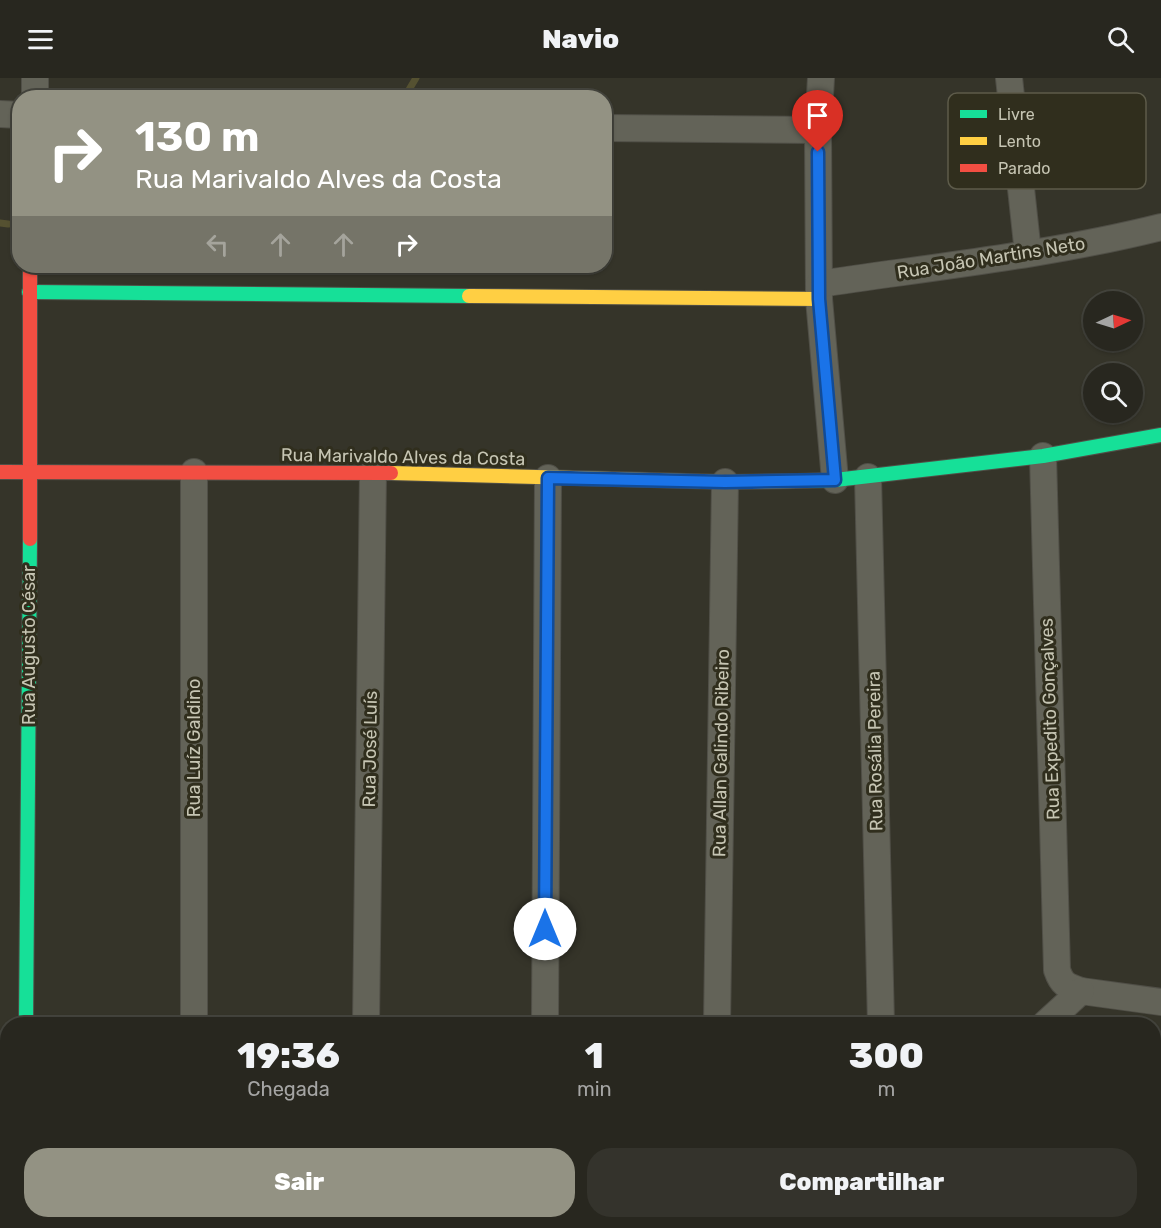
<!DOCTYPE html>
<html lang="pt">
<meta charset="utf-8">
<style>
:root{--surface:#28271f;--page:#34332c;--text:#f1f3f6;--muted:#a5a5a4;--line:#44443d;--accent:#939283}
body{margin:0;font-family:Rubik,sans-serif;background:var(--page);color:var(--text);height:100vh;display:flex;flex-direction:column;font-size:22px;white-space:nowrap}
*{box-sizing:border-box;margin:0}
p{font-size:20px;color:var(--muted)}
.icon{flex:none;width:33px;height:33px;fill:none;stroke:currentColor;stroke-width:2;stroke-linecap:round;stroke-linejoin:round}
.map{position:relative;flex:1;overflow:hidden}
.sheet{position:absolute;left:0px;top:939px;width:1161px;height:212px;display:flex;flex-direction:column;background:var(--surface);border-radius:24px 24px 0 0;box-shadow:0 2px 4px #0004,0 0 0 2px var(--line)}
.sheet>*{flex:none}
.guide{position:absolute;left:12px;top:12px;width:600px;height:183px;border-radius:24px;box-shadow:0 2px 4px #0004,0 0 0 2px var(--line);background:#939283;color:#fff;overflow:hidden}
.needle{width:39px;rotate:86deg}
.controls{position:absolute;left:1083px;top:213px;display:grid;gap:12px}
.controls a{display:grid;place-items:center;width:60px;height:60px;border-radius:50%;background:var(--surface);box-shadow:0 2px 4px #0004,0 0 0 2px var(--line);font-size:30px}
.pin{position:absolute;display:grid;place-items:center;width:51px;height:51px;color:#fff;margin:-62px -26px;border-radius:50% 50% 50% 0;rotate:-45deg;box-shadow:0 0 6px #0007}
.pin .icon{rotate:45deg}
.me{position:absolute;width:66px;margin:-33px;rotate:0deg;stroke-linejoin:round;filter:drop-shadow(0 0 4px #0008)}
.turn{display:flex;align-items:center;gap:21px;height:126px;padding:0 24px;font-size:27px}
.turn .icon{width:78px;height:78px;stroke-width:2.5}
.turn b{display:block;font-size:42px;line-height:51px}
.lanes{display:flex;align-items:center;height:57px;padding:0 24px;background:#0003;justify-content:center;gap:30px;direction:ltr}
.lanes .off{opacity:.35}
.eta{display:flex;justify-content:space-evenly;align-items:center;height:102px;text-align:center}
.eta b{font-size:36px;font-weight:800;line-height:42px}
.action{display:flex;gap:12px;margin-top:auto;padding:12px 24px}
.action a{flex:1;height:69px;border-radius:24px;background:var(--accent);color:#fff;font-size:24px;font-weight:800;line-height:69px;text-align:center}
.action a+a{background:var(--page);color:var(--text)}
header{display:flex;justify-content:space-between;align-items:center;height:78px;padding:0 24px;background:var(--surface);font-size:27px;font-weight:800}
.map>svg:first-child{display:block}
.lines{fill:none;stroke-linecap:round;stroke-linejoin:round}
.stream{stroke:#555131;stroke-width:7}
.street-casing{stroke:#504f47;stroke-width:28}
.fast-casing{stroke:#504f47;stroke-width:16}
.slow-casing{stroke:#504f47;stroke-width:16}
.jam-casing{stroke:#504f47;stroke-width:16}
.street{stroke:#636358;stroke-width:26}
.fast{stroke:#16e098;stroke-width:14}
.slow{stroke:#ffcf43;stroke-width:14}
.jam{stroke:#f24e42;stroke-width:14}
.route-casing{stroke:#114b97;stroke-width:15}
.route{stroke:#1a73e8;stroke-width:10}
.labels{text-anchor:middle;stroke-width:6;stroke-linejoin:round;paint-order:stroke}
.street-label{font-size:18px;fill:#c6c5b3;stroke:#302e1d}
.key{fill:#302e1d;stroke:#5d5b4a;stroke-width:1.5}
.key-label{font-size:16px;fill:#c6c5b3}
</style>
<header><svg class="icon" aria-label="menu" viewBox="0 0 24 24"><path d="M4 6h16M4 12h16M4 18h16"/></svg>Navio<svg class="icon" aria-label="search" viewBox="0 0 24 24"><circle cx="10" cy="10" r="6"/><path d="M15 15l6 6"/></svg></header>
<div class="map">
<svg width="1161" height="1150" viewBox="0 0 1161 1150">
<rect width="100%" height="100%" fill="#353429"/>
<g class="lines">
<g class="stream">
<polyline points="404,20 416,0"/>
<polyline points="0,145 8,146"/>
</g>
<defs>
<g id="street">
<polyline points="821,0 818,52 819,221 835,402"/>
<polyline points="1009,0 1028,175"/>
<polyline points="35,20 35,0"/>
<polyline points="0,36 20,37"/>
<polyline points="604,50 818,52"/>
<path d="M819,206C933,189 1049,177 1161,149"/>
<path d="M1043,378L1057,892C1062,907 1067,908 1081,913L1161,924"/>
<polyline points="868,399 881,946"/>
<polyline points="194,946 194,394"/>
<polyline points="366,946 373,395"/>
<polyline points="545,946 548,400"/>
<polyline points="717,946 725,404"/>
<polyline points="1045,946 1081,913"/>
<polyline points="0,1098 8,1105"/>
<polyline points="1154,1120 1161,1120"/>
<polyline points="45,1143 52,1150"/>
<polyline points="25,1150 25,1143"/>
<polyline points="544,1150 544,1143"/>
<polyline points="714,1150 714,1143"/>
</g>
<g id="fast">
<polyline points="29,214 469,218"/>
<polyline points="797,403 835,402 1043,378 1161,357"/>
<polyline points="26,946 30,461"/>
</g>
<g id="slow">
<polyline points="469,218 819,221"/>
<polyline points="391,395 725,404 797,403"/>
</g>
<g id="jam">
<polyline points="30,188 30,461"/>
<polyline points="0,394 391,395"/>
</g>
</defs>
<use href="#street" class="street-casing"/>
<use href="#fast" class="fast-casing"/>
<use href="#slow" class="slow-casing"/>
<use href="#jam" class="jam-casing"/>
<use href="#street" class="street"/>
<use href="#fast" class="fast"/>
<use href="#slow" class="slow"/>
<use href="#jam" class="jam"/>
</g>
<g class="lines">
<defs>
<polyline id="route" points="545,851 548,400 725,404 835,402 819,221 818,74"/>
</defs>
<use href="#route" class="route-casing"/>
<use href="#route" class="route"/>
</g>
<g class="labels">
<g class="street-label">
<text transform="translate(991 180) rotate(-9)" y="6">Rua João Martins Neto</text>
<text transform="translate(403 379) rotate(1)" y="6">Rua Marivaldo Alves da Costa</text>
<text transform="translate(29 567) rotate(-90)" y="6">Rua Augusto César</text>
<text transform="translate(1050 641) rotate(-92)" y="6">Rua Expedito Gonçalves</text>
<text transform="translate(194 670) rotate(-90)" y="6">Rua Luíz Galdino</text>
<text transform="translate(370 671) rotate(-89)" y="6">Rua José Luís</text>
<text transform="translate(875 673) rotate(-91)" y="6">Rua Rosália Pereira</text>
<text transform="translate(721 675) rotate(-89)" y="6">Rua Allan Galindo Ribeiro</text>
</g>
</g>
<rect x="948" y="15" width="198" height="96" rx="9" class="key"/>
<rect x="960" y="32" width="27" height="8" fill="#16e098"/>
<rect x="960" y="59" width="27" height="8" fill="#ffcf43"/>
<rect x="960" y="86" width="27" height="8" fill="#f24e42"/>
<g class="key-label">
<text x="998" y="42">Livre</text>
<text x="998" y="69">Lento</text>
<text x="998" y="96">Parado</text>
</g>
</svg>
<div class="controls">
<a><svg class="needle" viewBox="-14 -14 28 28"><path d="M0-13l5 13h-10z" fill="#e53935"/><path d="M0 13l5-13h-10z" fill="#a5a5a4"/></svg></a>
<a><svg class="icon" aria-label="search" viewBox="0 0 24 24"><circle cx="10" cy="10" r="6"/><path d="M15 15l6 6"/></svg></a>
</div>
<div class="pin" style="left:818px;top:74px;background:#d93025"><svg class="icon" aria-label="arrive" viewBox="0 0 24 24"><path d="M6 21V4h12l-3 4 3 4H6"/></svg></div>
<svg class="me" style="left:545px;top:851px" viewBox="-20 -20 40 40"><circle r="19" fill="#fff"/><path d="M0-13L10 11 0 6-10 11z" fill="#1a73e8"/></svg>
<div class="guide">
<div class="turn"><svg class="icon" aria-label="right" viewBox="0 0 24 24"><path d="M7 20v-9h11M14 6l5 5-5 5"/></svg><div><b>130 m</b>Rua Marivaldo Alves da Costa</div></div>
<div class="lanes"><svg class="icon off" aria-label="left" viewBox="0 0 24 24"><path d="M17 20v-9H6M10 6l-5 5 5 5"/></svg><svg class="icon off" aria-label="ahead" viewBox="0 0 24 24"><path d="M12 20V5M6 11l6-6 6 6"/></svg><svg class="icon off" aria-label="ahead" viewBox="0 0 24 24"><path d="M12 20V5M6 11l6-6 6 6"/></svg><svg class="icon" aria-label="right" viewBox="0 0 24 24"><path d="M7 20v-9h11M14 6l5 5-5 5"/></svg></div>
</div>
<section class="sheet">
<div class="eta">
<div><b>19:36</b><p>Chegada</p></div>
<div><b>1</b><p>min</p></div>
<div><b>300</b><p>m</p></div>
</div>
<div class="action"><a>Sair</a><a>Compartilhar</a></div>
</section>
</div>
